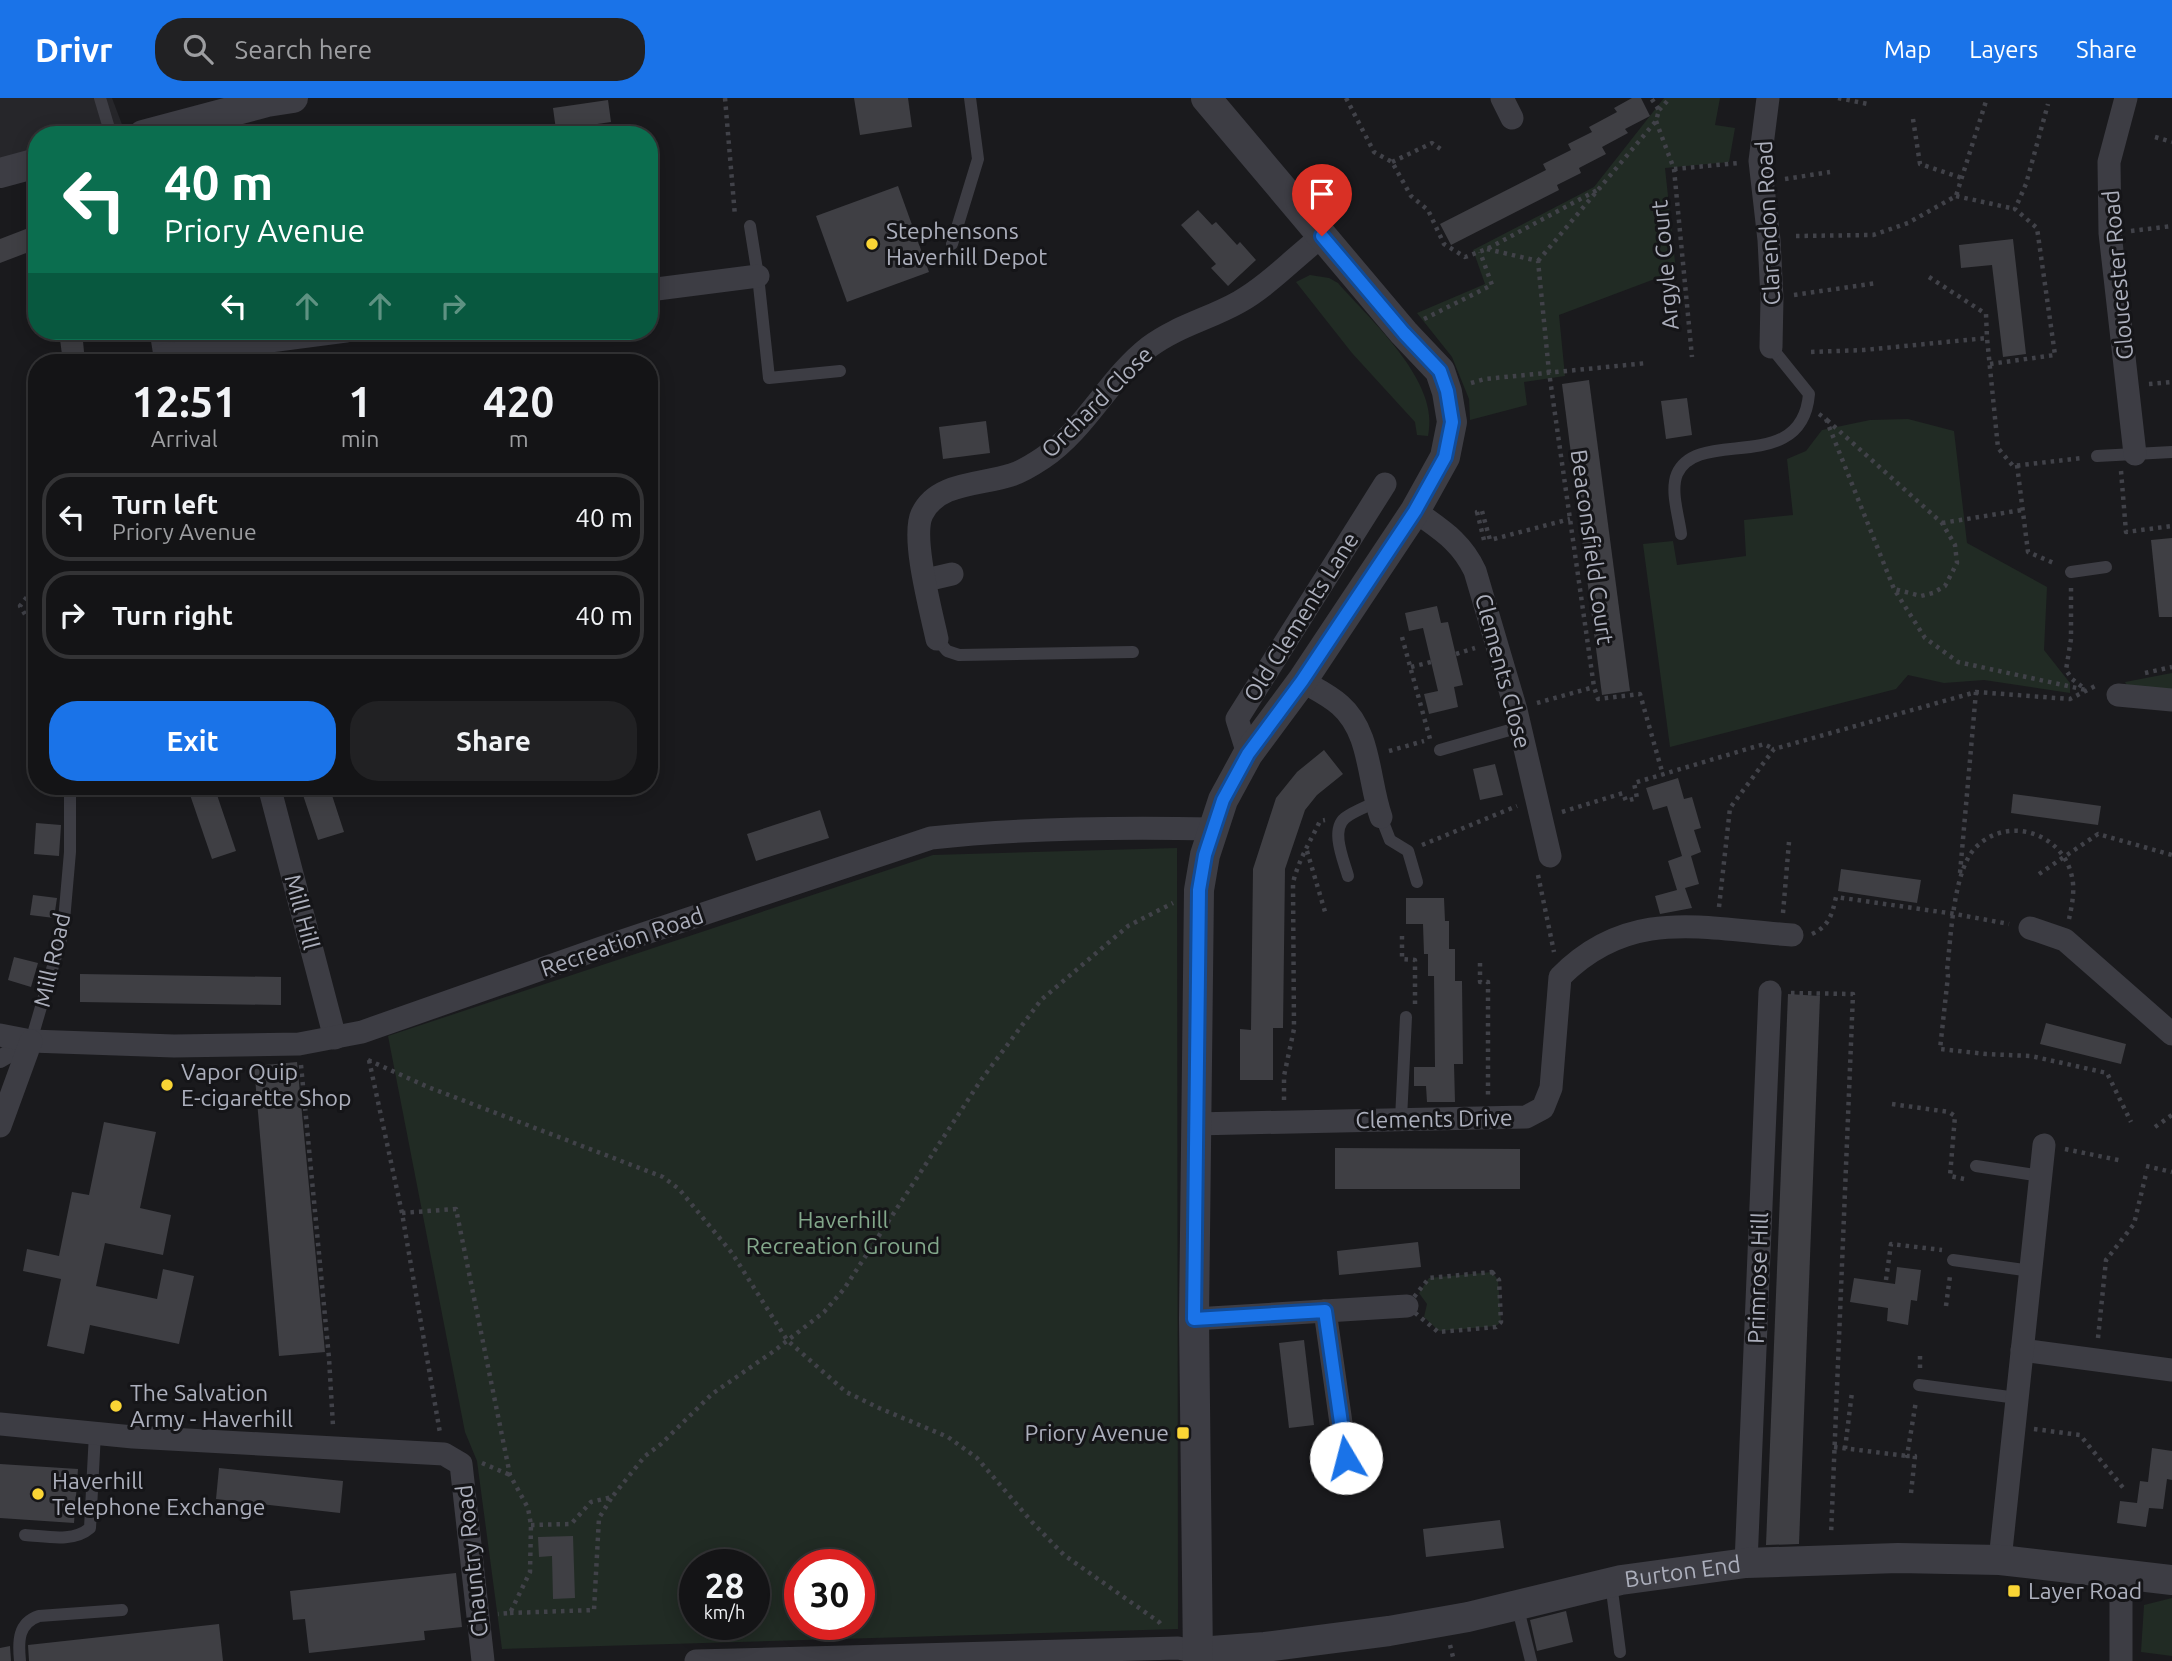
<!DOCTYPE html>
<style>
:root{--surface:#141416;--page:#212123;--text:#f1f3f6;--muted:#9d9ea1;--line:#333335;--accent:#1a73e8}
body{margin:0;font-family:Ubuntu,sans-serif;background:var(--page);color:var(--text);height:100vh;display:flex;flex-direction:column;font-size:26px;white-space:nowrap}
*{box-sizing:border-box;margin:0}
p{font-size:23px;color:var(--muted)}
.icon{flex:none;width:38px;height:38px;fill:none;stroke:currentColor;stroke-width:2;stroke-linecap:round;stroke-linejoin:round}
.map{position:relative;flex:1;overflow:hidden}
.panel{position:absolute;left:28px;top:256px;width:630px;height:441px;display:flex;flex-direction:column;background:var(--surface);border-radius:28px;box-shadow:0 4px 18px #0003,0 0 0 2px var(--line)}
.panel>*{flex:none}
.guide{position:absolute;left:28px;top:28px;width:630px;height:214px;border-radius:28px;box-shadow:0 4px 18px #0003,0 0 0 2px var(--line);background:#0b6e4f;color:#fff;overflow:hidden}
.speed{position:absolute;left:679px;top:1451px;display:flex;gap:14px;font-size:35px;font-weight:700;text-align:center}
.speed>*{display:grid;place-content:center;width:91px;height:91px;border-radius:50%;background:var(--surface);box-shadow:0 4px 18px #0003,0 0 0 2px var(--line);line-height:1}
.speed small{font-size:18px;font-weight:400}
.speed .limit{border:10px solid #d22;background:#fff;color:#111}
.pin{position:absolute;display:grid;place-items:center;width:60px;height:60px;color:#fff;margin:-72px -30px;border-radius:50% 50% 50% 0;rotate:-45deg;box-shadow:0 0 7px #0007}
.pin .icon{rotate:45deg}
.me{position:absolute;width:77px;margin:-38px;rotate:352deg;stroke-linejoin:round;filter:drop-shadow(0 0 5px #0008)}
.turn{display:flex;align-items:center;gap:24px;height:147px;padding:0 21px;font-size:32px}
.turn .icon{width:91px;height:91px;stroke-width:2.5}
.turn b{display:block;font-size:49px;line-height:60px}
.lanes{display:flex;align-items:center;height:66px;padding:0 21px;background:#0003;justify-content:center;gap:35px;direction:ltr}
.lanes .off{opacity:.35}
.eta{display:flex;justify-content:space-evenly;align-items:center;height:119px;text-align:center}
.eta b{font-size:42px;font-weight:700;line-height:49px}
.primary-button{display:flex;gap:14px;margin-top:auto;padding:14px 21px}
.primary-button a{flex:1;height:80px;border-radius:28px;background:var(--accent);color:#fff;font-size:28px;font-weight:700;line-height:80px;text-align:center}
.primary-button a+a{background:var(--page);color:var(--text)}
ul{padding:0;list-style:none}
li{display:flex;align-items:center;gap:21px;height:88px;margin:0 14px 10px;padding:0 7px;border:4px solid var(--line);border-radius:28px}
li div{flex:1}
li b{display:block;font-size:26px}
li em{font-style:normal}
header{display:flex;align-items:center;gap:42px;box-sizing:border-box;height:98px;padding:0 35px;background:var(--accent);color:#fff}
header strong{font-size:33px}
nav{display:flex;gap:38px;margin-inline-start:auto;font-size:24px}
.search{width:490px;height:63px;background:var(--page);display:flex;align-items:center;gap:18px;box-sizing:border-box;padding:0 24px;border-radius:28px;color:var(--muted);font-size:26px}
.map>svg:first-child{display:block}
.built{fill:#26262a}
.green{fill:#212b24;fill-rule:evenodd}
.building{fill:#3f3f44}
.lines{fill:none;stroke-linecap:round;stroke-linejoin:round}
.path{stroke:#414249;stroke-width:4.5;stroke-dasharray:3.5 5;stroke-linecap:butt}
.service{stroke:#3d3d44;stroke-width:12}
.pedestrian{stroke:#3d3d44;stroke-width:18}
.minor{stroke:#3d3d44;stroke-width:23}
.tertiary{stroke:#3d3d44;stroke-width:30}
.route-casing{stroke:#114b97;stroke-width:18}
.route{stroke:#1a73e8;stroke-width:12}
.poi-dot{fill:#fad535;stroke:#151518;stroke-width:2.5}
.labels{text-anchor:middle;stroke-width:6;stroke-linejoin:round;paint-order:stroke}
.street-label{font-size:23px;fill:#acafbc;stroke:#151518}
.poi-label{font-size:23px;fill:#acafbc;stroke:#151518;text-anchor:start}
.park-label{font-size:23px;fill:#83a88b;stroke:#151518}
</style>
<header>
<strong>Drivr</strong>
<div class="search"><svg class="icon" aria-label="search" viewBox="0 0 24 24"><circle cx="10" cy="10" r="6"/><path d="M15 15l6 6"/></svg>Search here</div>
<nav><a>Map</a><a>Layers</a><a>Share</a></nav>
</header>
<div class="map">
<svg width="2172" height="1563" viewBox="0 0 2172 1563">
<rect width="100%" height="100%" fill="#1a1a1d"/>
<polygon class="built" points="0,0 112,0 126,37 37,37 37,65 0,75"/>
<g class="green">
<polygon points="1664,0 1720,0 1715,27 1735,30 1729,64 1665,70 1676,173 1559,217 1565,278 1524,284 1527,307 1470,322 1469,301 1452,259 1417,215 1485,186 1473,152 1594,89"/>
<path d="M1310,177L1329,180L1338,185C1371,223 1441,284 1428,338L1417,337L1415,324L1352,255L1296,184Z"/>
<polygon points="1908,321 1954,333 1967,445 2047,489 2044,552 2070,585 2070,595 1984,582 1944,585 1908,577 1896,591 1670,649 1643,446 1673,443 1677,467 1746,458 1744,422 1793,417 1787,361 1806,353 1822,332 1870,322"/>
<polygon points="2172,575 2172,594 2129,591 2125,584"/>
<path d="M1177,750L1178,1531L502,1551L477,1363L465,1334L388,938L933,757ZM695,1466H754V1526H695ZM800,1466H859V1526H800Z"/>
<polygon points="1492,1174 1498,1182 1501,1224 1496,1228 1439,1233 1424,1219 1427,1206 1419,1195 1429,1180"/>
<polygon points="2172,1500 2172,1558 2141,1554 2144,1507"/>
</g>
<g class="building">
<polygon points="854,0 908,0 912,29 860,37"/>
<polygon points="1632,0 1641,0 1650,18 1625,31 1628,35 1602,49 1606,56 1579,70 1581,75 1557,87 1559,92 1451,147 1440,126 1546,72 1543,66 1571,52 1568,46 1592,34 1589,29 1617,14 1614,10"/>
<polygon points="608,2 611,24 556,32 553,10"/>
<polygon points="898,88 929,174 847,204 816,118"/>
<polygon points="1198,112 1212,127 1216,124 1237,147 1240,144 1256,162 1228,188 1211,170 1216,166 1181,127"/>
<polygon points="26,131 34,152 0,165 0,141"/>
<polygon points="2013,141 2026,256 2003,259 1992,167 1961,170 1959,147"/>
<polygon points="82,233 85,264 63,264 59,234"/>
<polygon points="1589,282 1630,593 1602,597 1562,286"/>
<polygon points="1687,300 1692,337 1666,341 1661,303"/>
<polygon points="986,323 990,355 943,361 939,329"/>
<polygon points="2172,440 2172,519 2159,519 2151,442"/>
<polygon points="1437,508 1441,525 1448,524 1463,587 1445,591 1454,589 1458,609 1429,616 1424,596 1438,593 1423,530 1409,533 1405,515"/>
<polygon points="1324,652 1343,676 1317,697 1305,712 1285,771 1283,930 1273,930 1273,982 1240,982 1240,931 1251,932 1253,771 1276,700 1297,674"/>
<polygon points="1495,666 1503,697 1480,702 1473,671"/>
<polygon points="1678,680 1684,701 1692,699 1701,730 1694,732 1701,754 1691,758 1699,786 1685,790 1692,810 1660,816 1655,798 1677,792 1668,763 1682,758 1667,708 1653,712 1646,690"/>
<polygon points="187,688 214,688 236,753 212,761"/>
<polygon points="300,688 329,688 344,734 318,742"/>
<polygon points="2013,696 2101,708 2098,727 2011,715"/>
<polygon points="820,712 829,740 756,763 747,736"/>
<polygon points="36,725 61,727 59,758 34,756"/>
<polygon points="1841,771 1921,782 1917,805 1838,793"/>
<polygon points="33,797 57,800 54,820 30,817"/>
<polygon points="1406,800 1444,800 1445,823 1449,823 1449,851 1455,851 1455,883 1462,883 1463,966 1454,966 1455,1004 1427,1004 1426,988 1414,988 1414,969 1435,969 1434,878 1428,878 1428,856 1424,856 1423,826 1406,826"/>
<polygon points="14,859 38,865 31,889 8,882"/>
<polygon points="80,876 281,879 281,907 80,904"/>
<polygon points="1788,896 1820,898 1799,1446 1766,1447"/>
<polygon points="2046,925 2126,946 2121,966 2040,946"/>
<polygon points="297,964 325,1254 279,1258 254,968"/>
<polygon points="104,1024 156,1034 140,1110 171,1117 163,1157 105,1145 96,1188 157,1201 163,1171 194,1178 179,1246 90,1227 84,1256 47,1248 61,1181 23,1173 27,1151 59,1158 72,1094 89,1097"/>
<polygon points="1335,1050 1520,1051 1520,1091 1335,1091"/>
<polygon points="1418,1144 1421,1169 1339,1177 1337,1153"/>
<polygon points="1897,1169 1921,1172 1917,1203 1911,1202 1908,1227 1887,1223 1888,1210 1850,1204 1854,1180 1895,1186"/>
<polygon points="1304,1242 1314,1327 1289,1330 1279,1245"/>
<polygon points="2152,1350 2172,1353 2172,1382 2167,1381 2163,1411 2149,1410 2146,1429 2117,1425 2120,1403 2137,1405 2140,1383 2148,1384"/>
<polygon points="0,1366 78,1371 74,1425 0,1420"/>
<polygon points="219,1370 343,1383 340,1415 216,1401"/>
<polygon points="1500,1422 1504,1450 1426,1459 1423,1431"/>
<polygon points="573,1438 575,1500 553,1501 552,1458 539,1459 538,1439"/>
<polygon points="456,1475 462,1529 424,1533 425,1542 309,1555 305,1521 293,1522 290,1493"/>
<polygon points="1566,1513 1573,1544 1537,1553 1530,1522"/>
<polygon points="219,1526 223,1563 29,1563 28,1547"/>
<polygon points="10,1548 11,1563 0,1563 0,1550"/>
</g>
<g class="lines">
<g class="path">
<polyline points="725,0 735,118"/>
<polyline points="1346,0 1374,54 1392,64 1411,98 1428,112 1444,146 1465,159 1487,151 1601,90"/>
<polyline points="1838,0 1868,6"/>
<polyline points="1659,12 1670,0"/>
<polyline points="1913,21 1920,66 1962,80"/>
<polyline points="1656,23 1674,71 1692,259"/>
<polyline points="2155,39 2172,44"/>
<polyline points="1392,64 1432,45 1442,52"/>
<polyline points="1674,71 1739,65"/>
<polyline points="1785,81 1830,74"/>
<polyline points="1956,98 2015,111"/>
<polyline points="2131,133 2172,128"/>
<polyline points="1796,138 1873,137 1908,125 1956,98 1987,0"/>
<polyline points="1487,151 1538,163 1549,274 1594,589 1598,601 1640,596 1663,677"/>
<polyline points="1538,163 1656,23 1659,12 1651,0"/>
<polyline points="1929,179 1986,216 1987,240"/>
<polyline points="1794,197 1877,185"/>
<polyline points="1424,221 1492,187 1480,154"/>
<polyline points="1811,254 1864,252 1987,240 1998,350 2013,368 2082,360"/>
<polyline points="1990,266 2055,257 2037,130 2015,111 2026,86 2048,6"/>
<polyline points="1471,285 1485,281 1647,265"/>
<polyline points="2149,286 2172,284"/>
<polyline points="1819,316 1826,321 1894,491 1925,540 1958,564 2086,592"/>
<polyline points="1827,322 1942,425 1955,447 1957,465 1945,488 1933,495 1921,498 1894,491"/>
<polyline points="2017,367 2028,454 2056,466"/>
<polyline points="2121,373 2126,434 2172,428"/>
<polyline points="1942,425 2022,412"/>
<polyline points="1484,442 1477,414 1482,413 1490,442 1570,421"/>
<polyline points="37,486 20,508 37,536"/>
<polyline points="2071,490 2071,541 2066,572 2072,581 2085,591"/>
<polyline points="1402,539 1430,641"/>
<polyline points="1456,556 1475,550"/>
<polyline points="1411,569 1431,564"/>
<polyline points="2145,575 2172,569"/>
<polyline points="1537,605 1594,589"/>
<polyline points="1389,653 1424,643"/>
<polyline points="1562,714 1623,695 1626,703 1637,700 1634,685 1764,646 1774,651"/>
<polyline points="1422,747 1517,708"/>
<polyline points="1307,753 1326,817"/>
<polyline points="1960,775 1976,594"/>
<polyline points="2039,776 2098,736 2172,757"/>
<polyline points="1538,777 1554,854"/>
<polyline points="1719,809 1730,710 1774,651 1976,594 2070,601 2099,586"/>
<polyline points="1783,815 1789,744"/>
<path d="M2069,821C2072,808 2075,792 2072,779C2063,735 2008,717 1976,749C1953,772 1951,840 1947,872L1948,878L1940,951L1986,956L2031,958L2107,975L2131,1024"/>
<path d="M1812,836C1829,828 1832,817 1836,799L1955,816L2009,826"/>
<polyline points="1402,838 1402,861 1415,862 1415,906"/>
<polyline points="1480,865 1480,884 1488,884 1488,998"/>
<polyline points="1791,895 1853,896 1831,1437"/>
<polyline points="368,962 428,989 663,1079 679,1091 732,1155 787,1242 846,1294 879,1310 948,1339 977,1360 1032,1424 1064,1457 1159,1524 1163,1529"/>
<polyline points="369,962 402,1115 440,1335"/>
<polyline points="301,967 329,1260 333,1328"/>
<path d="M1284,1002V978L1294,931L1293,785C1298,763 1310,744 1320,723L1325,722"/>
<polyline points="1892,1006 1949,1014 1955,1018 1950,1078 1964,1081"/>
<polyline points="2155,1029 2172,1017"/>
<polyline points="2065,1051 2123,1063"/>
<polyline points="2146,1068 2172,1074"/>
<polyline points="402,1115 456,1111 510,1377 528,1410 531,1427 530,1474 510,1515 498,1516"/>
<polygon points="1492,1174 1499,1182 1501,1224 1496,1229 1438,1234 1407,1208 1429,1180"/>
<polyline points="1886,1182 1891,1146 1942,1152"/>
<polyline points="1946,1208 1950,1178"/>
<polyline points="2098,1240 2106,1162 2134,1126 2146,1076 2145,1073"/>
<polyline points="1920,1270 1920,1257"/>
<polyline points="2034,1331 2080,1337 2125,1392"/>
<polyline points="1834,1349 1907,1358"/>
<polyline points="1845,1351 1852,1294"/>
<polyline points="482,1365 510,1377"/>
<polyline points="1911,1395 1915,1358 1907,1358 1916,1303"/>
<polyline points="531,1427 571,1426 591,1404 612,1399 645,1358 661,1346 712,1296 774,1253 824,1214 844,1191 981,982 1041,902 1128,828 1173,805"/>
<polyline points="510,1515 594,1512 599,1420 612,1399"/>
<polyline points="1450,1547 1454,1563"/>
</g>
<g class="service">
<polyline points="100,0 111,37"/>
<polyline points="750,128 758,178 769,280 840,273"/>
<polyline points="952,146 978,61 970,0"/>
<polyline points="2097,358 2172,354"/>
<path d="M1681,436C1679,419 1670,393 1677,376C1698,328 1802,379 1809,296L1771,249"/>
<polyline points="2071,474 2106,469"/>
<polyline points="937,541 947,553 959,557 1133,554"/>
<polyline points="1440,652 1520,629"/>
<polyline points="1381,719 1390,742 1408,753 1417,784"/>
<path d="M1348,778C1344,763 1330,732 1345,720C1354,713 1366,709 1376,704"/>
<polyline points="31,943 63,834 70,754 70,689"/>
<polyline points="1401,1021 1406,919"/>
<polyline points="1976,1068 2041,1078"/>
<polyline points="1953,1162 2031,1173"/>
<polyline points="1919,1287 2017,1300"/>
<path d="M25,1437C45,1438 73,1445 90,1430L95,1335"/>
<polyline points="1611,1485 1620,1554"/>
<polyline points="1517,1507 1531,1563"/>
<path d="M20,1563C18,1543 18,1525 39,1518L122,1512"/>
</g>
<polyline class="pedestrian" points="0,961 31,943"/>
<g class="minor">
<polyline points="1502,0 1512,20"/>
<polyline points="1768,0 1760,63 1769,142 1772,200 1771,249"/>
<polyline points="2126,0 2109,64 2110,135 2135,356"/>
<polyline points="649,192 758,178"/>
<polyline points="161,233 166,264"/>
<polyline points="165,257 346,233"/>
<path d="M1415,413C1441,432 1461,443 1475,473L1516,612L1550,758"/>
<polyline points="926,482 952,476"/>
<path d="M937,541C931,513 911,439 922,416C937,384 981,387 1011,377C1021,374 1034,366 1043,360C1086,331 1109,280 1149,249C1177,228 1209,221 1239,204C1269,187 1295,159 1322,138"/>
<path d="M1302,583C1314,590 1329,597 1340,607C1371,634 1368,682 1381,719"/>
<polyline points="2118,597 2172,602"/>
<polyline points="1248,656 1237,621 1385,386"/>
<polyline points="269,688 335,940"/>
<polyline points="2030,830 2065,842 2172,936"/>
<path d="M0,937L31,943L174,948L299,946L362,934L601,850L931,740C1024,730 1119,729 1213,731"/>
<path d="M1195,1026L1526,1019L1543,1010L1551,990L1560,879C1630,808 1704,831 1792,837"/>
<polyline points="0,1028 31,943"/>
<polyline points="1325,1213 1346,1360"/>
<polyline points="1194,1221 1407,1208"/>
<polyline points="2022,1252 2172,1272"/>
<polyline points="0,1326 133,1339 444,1356 461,1366 483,1563"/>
<polyline points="2000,1462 2044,1047"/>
<polyline points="1746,1465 1770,894"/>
<polyline points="696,1563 1178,1550 1198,1554"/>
<polyline points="2121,1563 2121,1476"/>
</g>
<g class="tertiary">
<polyline points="143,37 267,4 293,0"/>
<polyline points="0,75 37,65"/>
<path id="s1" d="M1198,1554L1265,1549L1389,1533L1468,1519L1621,1482L1746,1465L1898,1460L2000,1462L2172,1482"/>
<polyline points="1198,1563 1194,1221 1199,792 1205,757 1223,702 1248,656 1302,583 1415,413 1445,359 1452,324 1447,294 1440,273 1404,235 1206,0"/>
</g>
</g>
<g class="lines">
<defs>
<polyline id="route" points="1322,138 1404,235 1440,273 1447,293 1452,324 1445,359 1415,413 1302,583 1248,656 1223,702 1205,757 1199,792 1194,1221 1325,1213 1346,1360"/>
</defs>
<use href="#route" class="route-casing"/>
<use href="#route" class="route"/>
</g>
<g class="poi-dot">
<circle cx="872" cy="146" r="7"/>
<circle cx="167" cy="987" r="7"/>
<circle cx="116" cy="1308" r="7"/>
<rect x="1176" y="1328" width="14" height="14" rx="3.5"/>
<circle cx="38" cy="1396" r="7"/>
<rect x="2007" y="1486" width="14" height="14" rx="3.5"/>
</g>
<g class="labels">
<g class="street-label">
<text transform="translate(1768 125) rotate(-93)" y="8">Clarendon Road</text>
<text transform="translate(1665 167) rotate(-95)" y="8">Argyle Court</text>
<text transform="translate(2118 177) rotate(-95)" y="8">Gloucester Road</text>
<text transform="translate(1097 304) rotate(-45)" y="8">Orchard Close</text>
<text transform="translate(1592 449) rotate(82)" y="8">Beaconsfield Court</text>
<text transform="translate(1301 519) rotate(-58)" y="8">Old Clements Lane</text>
<text transform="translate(1503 573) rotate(75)" y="8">Clements Close</text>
<text transform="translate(302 814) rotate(75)" y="8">Mill Hill</text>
<text transform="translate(622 844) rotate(-19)" y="8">Recreation Road</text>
<text transform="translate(52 862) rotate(-77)" y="8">Mill Road</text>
<text transform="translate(1434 1021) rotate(-1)" y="8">Clements Drive</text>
<text transform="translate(1758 1180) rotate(-88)" y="8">Primrose Hill</text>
<text transform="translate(472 1463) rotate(-96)" y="8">Chauntry Road</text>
<text dy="8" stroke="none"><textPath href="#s1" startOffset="492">Burton End</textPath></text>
</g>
<g class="poi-label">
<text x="886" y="141">Stephensons<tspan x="886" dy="26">Haverhill Depot</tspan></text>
<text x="181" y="982">Vapor Quip<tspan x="181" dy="26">E-cigarette Shop</tspan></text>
<text x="130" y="1303">The Salvation<tspan x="130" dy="26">Army - Haverhill</tspan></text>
<text x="1169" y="1343" text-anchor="end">Priory Avenue</text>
<text x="52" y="1391">Haverhill<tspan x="52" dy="26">Telephone Exchange</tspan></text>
<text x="2028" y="1501">Layer Road</text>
</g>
<g class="park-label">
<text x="843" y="1130">Haverhill<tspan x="843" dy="26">Recreation Ground</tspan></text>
</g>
</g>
</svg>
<div class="speed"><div>28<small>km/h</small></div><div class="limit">30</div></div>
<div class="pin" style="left:1322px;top:138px;background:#d93025"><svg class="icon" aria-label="arrive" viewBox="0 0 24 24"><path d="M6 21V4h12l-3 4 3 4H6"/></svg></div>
<svg class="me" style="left:1346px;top:1360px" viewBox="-20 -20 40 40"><circle r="19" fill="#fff"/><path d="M0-13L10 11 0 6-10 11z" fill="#1a73e8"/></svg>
<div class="guide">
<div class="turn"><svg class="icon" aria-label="left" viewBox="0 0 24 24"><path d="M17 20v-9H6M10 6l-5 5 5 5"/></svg><div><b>40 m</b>Priory Avenue</div></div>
<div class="lanes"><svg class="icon" aria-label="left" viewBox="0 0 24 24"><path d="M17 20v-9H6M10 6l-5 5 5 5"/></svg><svg class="icon off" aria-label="ahead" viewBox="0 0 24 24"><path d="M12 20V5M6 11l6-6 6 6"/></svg><svg class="icon off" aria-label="ahead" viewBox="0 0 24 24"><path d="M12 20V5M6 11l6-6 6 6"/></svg><svg class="icon off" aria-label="right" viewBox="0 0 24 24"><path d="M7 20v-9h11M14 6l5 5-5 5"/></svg></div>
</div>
<section class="panel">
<div class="eta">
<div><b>12:51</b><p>Arrival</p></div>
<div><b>1</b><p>min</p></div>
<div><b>420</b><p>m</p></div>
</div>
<ul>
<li><svg class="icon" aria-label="left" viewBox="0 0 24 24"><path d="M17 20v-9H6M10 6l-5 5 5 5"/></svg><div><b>Turn left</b><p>Priory Avenue</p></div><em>40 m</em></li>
<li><svg class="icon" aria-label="right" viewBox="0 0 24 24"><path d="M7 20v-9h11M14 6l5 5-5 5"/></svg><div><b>Turn right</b></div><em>40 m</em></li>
</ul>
<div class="primary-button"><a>Exit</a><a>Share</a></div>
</section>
</div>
